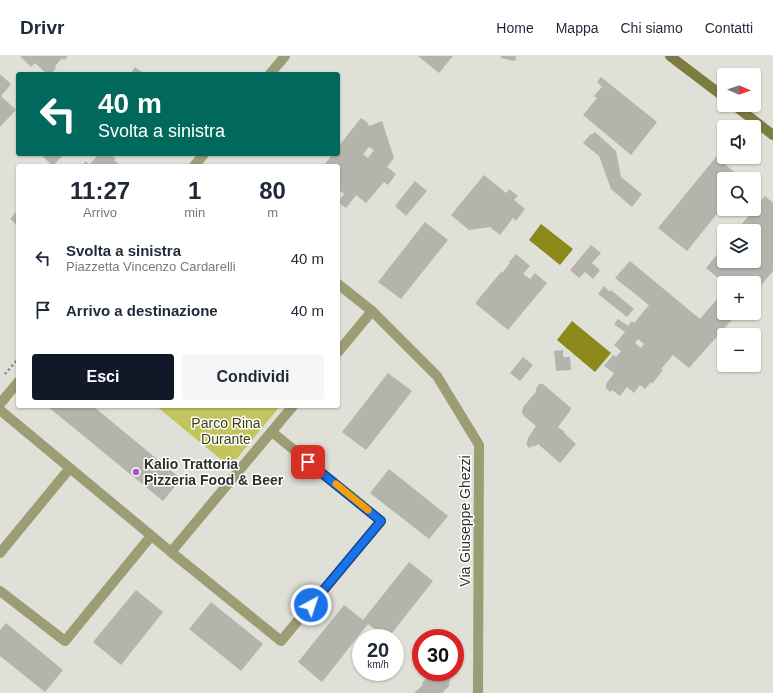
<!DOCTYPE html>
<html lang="it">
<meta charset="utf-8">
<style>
:root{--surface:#fff;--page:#f6f6f7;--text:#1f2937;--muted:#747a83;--line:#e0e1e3;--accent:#111827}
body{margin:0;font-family:Arial,sans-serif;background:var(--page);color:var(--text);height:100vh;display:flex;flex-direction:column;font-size:15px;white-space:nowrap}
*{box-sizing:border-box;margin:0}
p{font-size:13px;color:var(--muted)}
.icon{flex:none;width:22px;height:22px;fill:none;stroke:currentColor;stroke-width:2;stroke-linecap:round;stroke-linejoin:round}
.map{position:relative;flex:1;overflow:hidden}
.details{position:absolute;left:16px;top:108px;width:324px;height:244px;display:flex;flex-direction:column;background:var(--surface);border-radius:4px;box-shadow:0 1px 3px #0004}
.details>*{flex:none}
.guide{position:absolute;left:16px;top:16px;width:324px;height:84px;border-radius:4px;box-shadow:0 1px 3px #0004;background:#00695c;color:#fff;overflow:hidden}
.needle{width:26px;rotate:92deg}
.buttons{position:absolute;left:717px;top:12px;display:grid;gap:8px}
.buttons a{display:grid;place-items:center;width:44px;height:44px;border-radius:4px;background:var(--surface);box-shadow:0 1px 3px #0004;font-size:20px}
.speed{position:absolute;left:352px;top:573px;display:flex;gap:8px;font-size:20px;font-weight:700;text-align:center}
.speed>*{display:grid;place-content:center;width:52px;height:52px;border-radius:50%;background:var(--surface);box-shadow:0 1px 3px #0004;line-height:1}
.speed small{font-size:10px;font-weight:400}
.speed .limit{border:6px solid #d22;background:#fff;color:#111}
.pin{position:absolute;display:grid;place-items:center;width:34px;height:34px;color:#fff;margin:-17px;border-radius:8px;box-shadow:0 2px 6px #0006}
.me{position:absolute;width:44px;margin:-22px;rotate:40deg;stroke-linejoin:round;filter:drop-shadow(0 0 3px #0008)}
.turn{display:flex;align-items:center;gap:14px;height:84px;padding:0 16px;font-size:18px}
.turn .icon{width:52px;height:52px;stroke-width:2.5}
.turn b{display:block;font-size:28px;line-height:34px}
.eta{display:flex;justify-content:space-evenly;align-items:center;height:68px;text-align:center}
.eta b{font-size:24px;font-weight:700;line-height:28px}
.cta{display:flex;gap:8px;margin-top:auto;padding:8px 16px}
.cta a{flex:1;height:46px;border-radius:4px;background:var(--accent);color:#fff;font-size:16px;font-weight:700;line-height:46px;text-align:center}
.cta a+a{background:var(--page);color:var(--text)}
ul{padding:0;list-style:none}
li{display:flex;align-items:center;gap:12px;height:52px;padding:0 16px}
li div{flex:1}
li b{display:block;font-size:15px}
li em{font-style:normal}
header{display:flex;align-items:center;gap:24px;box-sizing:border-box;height:56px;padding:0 20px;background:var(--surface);border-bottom:1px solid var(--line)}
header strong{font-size:19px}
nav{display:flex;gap:22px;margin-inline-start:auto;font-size:14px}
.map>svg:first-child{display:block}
.green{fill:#c4c45f}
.water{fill:#8a891a}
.building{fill:#b4b4ad;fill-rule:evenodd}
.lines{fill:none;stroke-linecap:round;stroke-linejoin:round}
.path{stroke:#84857f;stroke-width:2.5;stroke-dasharray:2 3;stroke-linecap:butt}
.street{stroke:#9c9d75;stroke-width:10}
.secondary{stroke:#7c7c3e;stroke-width:10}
.route-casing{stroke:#114b97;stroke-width:10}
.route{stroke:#1a73e8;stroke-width:7}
.slow{stroke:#f59e0b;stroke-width:7}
.poi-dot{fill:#aa52c0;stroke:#fffffe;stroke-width:1.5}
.labels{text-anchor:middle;stroke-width:3;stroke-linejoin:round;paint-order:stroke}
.park-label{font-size:14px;fill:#3e3e13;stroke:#fffffe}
.poi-label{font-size:14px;font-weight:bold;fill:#2e2e2b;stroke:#fffffe;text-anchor:start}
.street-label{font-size:14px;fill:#2e2e2b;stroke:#fffffe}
</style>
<header>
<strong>Drivr</strong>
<nav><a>Home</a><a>Mappa</a><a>Chi siamo</a><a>Contatti</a></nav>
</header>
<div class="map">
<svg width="773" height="637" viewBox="0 0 773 637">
<rect width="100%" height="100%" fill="#dfe0d8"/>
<polygon class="green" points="156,350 280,350 230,411"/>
<g class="water">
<polygon points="541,168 573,193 560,209 529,184"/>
<polygon points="572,265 611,297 595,316 557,284"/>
</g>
<g class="building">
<polygon points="20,0 68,0 64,4 62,2 55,10 56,12 51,18 47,18 35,7 31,11"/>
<polygon points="418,0 453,0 439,17"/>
<polygon points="501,0 516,0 515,5 501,2"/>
<polygon points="135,11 145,18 130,18"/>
<polygon points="0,18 11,28 1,40 16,54 0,71"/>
<polygon points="601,21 657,66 631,99 583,59 597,42 594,40 602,31 597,26"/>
<path d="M361,62L367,66L369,70L382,65L394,102L387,111L396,118L388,129L384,126L366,147L356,139L346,152L338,146L344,138L338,133V110H323L333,98H338V91ZM369,91L374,94L368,102L363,98Z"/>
<polygon points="595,76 616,95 621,121 642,138 632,151 611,133 599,100 583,87 591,78 593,78"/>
<polygon points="40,98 64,98 53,110"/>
<polygon points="99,98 110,98 116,103 114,104 121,110 82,110 86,105 89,109"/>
<polygon points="716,101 743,123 724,123 724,149 687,195 658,172"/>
<polygon points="484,119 506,137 509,133 518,140 514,144 525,153 516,165 513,162 500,179 490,171 469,174 451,159"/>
<polygon points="415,125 427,135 406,160 395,150"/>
<polygon points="765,140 773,147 773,215 754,238 754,227 724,227 706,212 724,190 724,205 754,205 754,175 736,175"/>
<polygon points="18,154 18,170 10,163"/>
<polygon points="425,166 448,184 401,243 378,226"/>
<polygon points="591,189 601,197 592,207 600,214 593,223 585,216 579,222 570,214"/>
<polygon points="516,198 530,210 523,218 530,223 535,217 547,227 508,274 476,248 476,246 501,216 502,217 510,207 509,206"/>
<path d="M630,205L700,263L724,235V257H738L689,312L673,299L661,313L663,314L652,328L651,326L645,333L640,329L634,337L627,331L620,340L612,334L610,336L606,332V328L614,317L604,310L613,299L616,301L621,295L614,289L625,276L614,268L618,263L628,270L632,265L634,267L649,249L615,222ZM638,283L644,288L641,292L635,287Z"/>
<polygon points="604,230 610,236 611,234 634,253 627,261 598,238"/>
<polygon points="563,294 563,301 570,301 571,314 556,315 554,295"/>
<polygon points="523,301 533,309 520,325 510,317"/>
<polygon points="388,317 412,335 366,394 342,376"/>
<polygon points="539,328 543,328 571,352 570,355 558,371 565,376 564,377 576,388 560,407 538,388 536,390 531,390 531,392 528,391 526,387 527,387 528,382 536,370 524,360 522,357 523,351 536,336 536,333"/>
<polygon points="47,350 93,350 181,423 163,445"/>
<polygon points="389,413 448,460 429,483 370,437"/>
<polygon points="409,506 433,525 388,582 386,582 368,568 322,626 298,606 344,549 363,564"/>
<polygon points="136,534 163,556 121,609 93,586"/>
<polygon points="211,546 263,588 241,615 189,573"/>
<polygon points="6,567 63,614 45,636 0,600 0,574"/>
<polygon points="422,616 451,616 449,630 442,637 414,637 423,629 422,627 426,623 421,617"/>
</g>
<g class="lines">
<polyline class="path" points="5,318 18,303"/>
<g class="street">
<polyline points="270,18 285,0"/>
<polyline points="194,110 204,98"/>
<polyline points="338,228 372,255 437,320 479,389 478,637"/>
<polyline points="338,296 372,255"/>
<polyline points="0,348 18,326"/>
<polyline points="0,354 171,496 293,350"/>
<polyline points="171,496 281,585 381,465 272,376"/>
<polyline points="0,497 70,412"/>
<polyline points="0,535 65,585 151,480"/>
</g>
<g class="secondary">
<polyline points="670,0 724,41"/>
<polyline points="734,49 773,79"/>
</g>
</g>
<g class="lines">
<defs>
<polyline id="route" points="308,406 381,465 311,549"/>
</defs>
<use href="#route" class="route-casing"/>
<use href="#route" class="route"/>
<polyline class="slow" points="336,428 368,454"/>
</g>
<circle class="poi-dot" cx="136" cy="416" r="4"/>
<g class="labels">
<g class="park-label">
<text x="226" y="372">Parco Rina<tspan x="226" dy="16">Durante</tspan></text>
</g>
<g class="poi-label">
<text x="144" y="413">Kalio Trattoria<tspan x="144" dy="16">Pizzeria Food &amp; Beer</tspan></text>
</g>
<g class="street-label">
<text transform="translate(465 465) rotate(-90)" y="5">Via Giuseppe Ghezzi</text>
</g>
</g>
</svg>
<div class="buttons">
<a><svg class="needle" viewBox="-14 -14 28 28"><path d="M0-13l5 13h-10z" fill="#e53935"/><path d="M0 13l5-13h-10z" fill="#747a83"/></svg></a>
<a><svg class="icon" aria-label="sound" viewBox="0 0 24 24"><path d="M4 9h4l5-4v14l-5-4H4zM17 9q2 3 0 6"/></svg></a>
<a><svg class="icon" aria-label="search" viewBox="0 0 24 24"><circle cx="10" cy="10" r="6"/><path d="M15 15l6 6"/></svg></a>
<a><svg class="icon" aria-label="layers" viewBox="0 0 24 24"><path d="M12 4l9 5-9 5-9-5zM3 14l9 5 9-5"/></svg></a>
<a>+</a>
<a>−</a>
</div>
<div class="speed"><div>20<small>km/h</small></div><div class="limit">30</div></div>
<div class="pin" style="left:308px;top:406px;background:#d93025"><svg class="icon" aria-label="arrive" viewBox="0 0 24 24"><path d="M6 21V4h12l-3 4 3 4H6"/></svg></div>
<svg class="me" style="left:311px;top:549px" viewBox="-20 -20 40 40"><circle r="17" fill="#1a73e8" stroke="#fff" stroke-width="3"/><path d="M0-11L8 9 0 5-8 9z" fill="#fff"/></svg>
<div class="guide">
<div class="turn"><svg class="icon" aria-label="left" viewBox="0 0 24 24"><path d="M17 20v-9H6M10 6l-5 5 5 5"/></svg><div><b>40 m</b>Svolta a sinistra</div></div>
</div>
<section class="details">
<div class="eta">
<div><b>11:27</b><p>Arrivo</p></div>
<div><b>1</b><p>min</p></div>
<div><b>80</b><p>m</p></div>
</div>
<ul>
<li><svg class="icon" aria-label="left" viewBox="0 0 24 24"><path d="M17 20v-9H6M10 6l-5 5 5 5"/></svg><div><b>Svolta a sinistra</b><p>Piazzetta Vincenzo Cardarelli</p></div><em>40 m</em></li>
<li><svg class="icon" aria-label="arrive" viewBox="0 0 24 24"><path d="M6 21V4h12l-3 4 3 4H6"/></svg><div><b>Arrivo a destinazione</b></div><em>40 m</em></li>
</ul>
<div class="cta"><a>Esci</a><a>Condividi</a></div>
</section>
</div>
